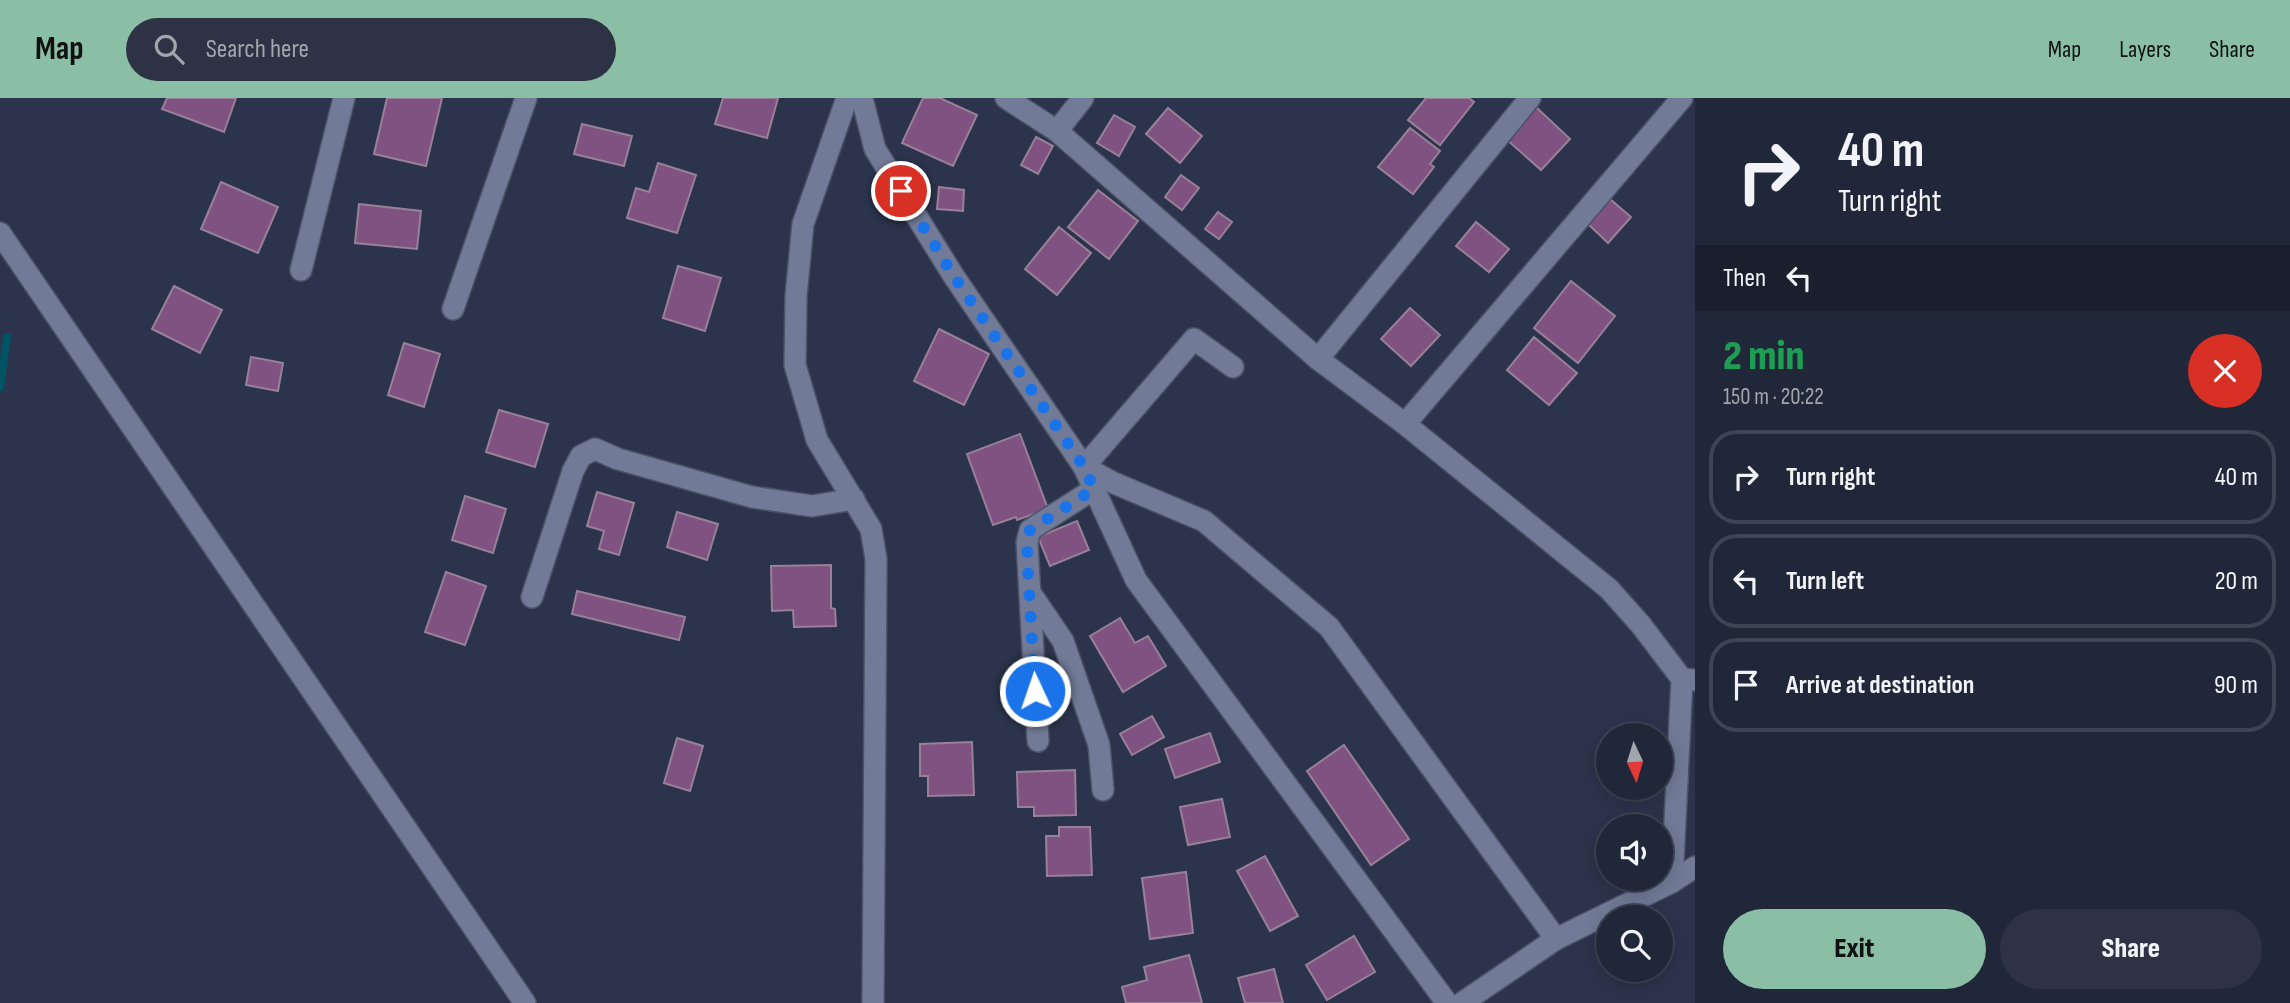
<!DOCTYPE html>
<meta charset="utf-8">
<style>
:root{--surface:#202739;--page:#2d3344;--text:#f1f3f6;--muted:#a2a5ae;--line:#3d4453;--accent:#8abfa5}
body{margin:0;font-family:"Sofia Sans Condensed",sans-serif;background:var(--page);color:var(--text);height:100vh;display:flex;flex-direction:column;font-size:26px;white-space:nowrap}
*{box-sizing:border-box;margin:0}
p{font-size:23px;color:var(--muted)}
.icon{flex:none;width:38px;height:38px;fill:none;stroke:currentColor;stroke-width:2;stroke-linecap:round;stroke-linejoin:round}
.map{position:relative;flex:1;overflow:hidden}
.drawer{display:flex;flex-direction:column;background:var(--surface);width:595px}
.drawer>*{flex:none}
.guide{background:#202739;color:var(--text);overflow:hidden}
.needle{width:46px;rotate:176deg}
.fabs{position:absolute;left:1596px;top:625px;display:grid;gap:14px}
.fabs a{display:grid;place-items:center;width:77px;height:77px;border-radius:50%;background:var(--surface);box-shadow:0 4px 18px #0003,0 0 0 2px var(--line);font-size:35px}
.pin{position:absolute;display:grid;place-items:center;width:60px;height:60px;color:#fff;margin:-30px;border:4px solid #fff;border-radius:50%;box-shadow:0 2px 7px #0007}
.me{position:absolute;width:77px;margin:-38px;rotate:357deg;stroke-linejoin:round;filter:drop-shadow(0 0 5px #0008)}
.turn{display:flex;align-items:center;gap:24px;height:147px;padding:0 28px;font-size:32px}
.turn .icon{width:91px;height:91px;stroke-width:2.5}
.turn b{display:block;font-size:49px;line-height:60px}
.then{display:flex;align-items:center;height:66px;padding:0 28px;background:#0003;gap:14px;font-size:26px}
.round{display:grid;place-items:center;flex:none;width:74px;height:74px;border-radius:37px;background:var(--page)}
.overview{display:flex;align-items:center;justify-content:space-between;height:119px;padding:0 28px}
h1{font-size:42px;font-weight:800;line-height:52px;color:#1e9e55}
.action{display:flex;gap:14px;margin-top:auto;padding:14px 28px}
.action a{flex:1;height:80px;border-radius:42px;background:var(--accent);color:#111;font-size:28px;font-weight:800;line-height:80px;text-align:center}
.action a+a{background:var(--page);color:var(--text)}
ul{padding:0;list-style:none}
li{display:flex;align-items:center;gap:21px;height:94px;margin:0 14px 10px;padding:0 14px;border:4px solid var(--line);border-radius:28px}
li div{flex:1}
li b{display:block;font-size:26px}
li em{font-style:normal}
header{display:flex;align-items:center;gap:42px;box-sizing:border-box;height:98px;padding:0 35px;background:var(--accent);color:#111}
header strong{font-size:33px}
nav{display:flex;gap:38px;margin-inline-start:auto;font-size:24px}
.search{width:490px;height:63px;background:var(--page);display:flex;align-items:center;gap:18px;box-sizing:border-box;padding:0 24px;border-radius:38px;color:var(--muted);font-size:26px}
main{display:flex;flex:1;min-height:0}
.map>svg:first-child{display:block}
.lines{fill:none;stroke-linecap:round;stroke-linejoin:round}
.stream{stroke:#005363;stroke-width:8}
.building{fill:#805281;stroke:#988098;stroke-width:2}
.street-casing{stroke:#4b5166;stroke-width:24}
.street{stroke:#717b97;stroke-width:21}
.route{stroke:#1a73e8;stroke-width:12;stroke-dasharray:0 21.6}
</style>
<header>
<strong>Map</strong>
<div class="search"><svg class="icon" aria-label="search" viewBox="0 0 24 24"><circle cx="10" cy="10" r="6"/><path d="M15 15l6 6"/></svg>Search here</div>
<nav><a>Map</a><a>Layers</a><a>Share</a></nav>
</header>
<main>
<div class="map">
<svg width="1695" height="905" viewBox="0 0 1695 905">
<rect width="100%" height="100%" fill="#2b344c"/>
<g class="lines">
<polyline class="stream" points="0,290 7,239"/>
</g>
<g class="building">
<polygon points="167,0 236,0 224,34 162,11"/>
<polygon points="387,0 442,0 426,68 374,56"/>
<polygon points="723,0 778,0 767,40 715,26"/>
<polygon points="923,0 940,0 977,17 953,68 902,45"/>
<polygon points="1426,0 1469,0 1474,4 1440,47 1408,22"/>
<polygon points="1536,9 1570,41 1541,72 1506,41"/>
<polygon points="1168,10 1202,38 1180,65 1146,36"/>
<polygon points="1114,17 1135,29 1119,58 1097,45"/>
<polygon points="582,26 632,38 624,68 574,56"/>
<polygon points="1410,30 1440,53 1430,66 1434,69 1413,96 1378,69"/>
<polygon points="1036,39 1053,48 1038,76 1021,67"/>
<polygon points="658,65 696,77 677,135 627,120 636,90 649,94"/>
<polygon points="1181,77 1199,90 1182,112 1165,99"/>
<polygon points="221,84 278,109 258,155 201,131"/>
<polygon points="939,89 964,92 963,113 937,111"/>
<polygon points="1098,92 1138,123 1109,161 1068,129"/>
<polygon points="1610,101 1631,119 1608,145 1588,126"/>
<polygon points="359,106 421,113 417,151 355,145"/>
<polygon points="1218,114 1232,124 1219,141 1205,131"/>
<polygon points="1476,124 1509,151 1489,174 1456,148"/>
<polygon points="1059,129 1091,155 1057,197 1025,171"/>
<polygon points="678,168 721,180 705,233 663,220"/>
<polygon points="1571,183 1615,218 1578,265 1534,230"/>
<polygon points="174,188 222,212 200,255 152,231"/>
<polygon points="1410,210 1440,237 1411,268 1381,241"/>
<polygon points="939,231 989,256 964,307 914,283"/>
<polygon points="1534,239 1577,275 1549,307 1507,272"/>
<polygon points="404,245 440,256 424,309 388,297"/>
<polygon points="251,259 283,265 278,293 246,287"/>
<polygon points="499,312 548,326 535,369 486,354"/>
<polygon points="1020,336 1048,411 1017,422 1016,419 993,427 967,356"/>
<polygon points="597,394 634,405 619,457 599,451 604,433 587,428"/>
<polygon points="465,398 506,411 493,455 452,442"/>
<polygon points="677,414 718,426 707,462 667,449"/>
<polygon points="1077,423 1089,452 1050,468 1038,439"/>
<polygon points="831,467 831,510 835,511 836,528 794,529 793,512 772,513 771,468"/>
<polygon points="446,474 486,488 465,547 425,534"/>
<polygon points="577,493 685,519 679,542 572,516"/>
<polygon points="1120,520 1135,545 1148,538 1166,568 1123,594 1090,538"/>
<polygon points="1152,618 1164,639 1132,657 1120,636"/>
<polygon points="1210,635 1220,664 1175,680 1165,651"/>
<polygon points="677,640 703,648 690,693 664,685"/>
<polygon points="972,644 974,697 928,698 928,678 920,678 920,646"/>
<polygon points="1344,647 1409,741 1371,767 1307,673"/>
<polygon points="1075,672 1076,717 1034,718 1034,709 1018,709 1017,674"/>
<polygon points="1222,701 1230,739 1188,747 1180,709"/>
<polygon points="1059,729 1090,729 1092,777 1047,778 1046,738 1059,738"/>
<polygon points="1265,758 1298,818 1270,833 1237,773"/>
<polygon points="1186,774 1193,835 1150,841 1142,780"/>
<polygon points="1354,838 1375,874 1327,902 1306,867"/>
<polygon points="1189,857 1202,905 1126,905 1122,889 1147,882 1144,869"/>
<polygon points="1274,871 1283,905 1245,905 1238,880"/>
</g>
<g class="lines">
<defs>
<g id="street">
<polyline points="847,0 803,126 796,198 795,267 817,342 871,431 876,461 873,905"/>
<polyline points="862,0 875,51 953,177 1084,369 1136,482 1447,905"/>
<polyline points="1006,0 1057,33 1318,261 1405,326 1609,491 1641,527 1682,581 1695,582"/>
<polyline points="1057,33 1083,0"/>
<polyline points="0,135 525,905"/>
<polyline points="301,172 344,0"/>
<polyline points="453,211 526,0"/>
<polyline points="1318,261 1530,0"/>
<polyline points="1233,269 1194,241 1084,369 1114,385 1204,423 1329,529 1556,841"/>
<polyline points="1405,326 1682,0"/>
<polyline points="1031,496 1063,543 1099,647 1103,692"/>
<polyline points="532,499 573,373 581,358 595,351 618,361 752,399 812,408 854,401"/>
<polyline points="1038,643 1027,444 1030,432 1094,391"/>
<polyline points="1672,784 1682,581"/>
<polyline points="1462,905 1556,841 1672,784 1695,769"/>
</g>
</defs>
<use href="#street" class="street-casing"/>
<use href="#street" class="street"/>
</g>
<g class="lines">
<polyline class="route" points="901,93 953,177 1084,369 1094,391 1030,432 1027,457 1035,593"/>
</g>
</svg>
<div class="fabs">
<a><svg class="needle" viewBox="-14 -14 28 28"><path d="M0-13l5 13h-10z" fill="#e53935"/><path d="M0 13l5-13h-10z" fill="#a2a5ae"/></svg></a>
<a><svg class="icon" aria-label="sound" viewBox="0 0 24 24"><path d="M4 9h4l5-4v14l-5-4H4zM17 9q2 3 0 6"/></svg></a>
<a><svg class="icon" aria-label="search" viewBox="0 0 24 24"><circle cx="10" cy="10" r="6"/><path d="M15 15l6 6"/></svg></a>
</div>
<div class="pin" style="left:901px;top:93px;background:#d93025"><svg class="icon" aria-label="arrive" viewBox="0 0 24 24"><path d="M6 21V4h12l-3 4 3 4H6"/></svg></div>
<svg class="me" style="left:1035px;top:593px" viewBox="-20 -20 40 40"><circle r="17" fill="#1a73e8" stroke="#fff" stroke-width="3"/><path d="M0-11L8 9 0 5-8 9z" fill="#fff"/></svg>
</div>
<section class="drawer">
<div class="guide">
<div class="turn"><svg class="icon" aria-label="right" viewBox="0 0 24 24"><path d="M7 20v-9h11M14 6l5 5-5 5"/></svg><div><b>40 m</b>Turn right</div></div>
<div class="then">Then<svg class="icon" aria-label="left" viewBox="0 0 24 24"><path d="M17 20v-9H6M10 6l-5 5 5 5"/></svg></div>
</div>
<div class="overview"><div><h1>2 min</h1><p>150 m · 20:22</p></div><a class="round" style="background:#d93025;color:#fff"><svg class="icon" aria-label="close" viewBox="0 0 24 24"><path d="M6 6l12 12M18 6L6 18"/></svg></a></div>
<ul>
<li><svg class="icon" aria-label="right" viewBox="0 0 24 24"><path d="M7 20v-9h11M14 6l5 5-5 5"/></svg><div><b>Turn right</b></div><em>40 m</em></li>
<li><svg class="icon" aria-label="left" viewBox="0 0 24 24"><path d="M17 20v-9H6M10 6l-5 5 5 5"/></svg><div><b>Turn left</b></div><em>20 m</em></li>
<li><svg class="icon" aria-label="arrive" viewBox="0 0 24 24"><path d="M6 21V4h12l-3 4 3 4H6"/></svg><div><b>Arrive at destination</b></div><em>90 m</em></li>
</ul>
<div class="action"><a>Exit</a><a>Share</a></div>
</section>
</main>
